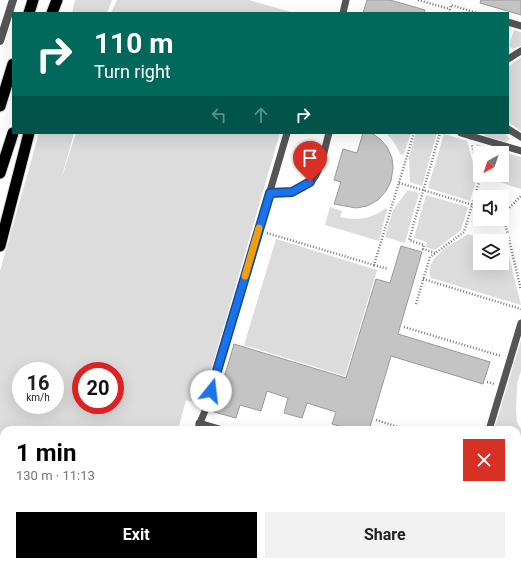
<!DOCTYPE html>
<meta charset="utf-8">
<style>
:root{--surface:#fff;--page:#f2f2f2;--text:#202124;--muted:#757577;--accent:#000}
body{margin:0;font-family:Roboto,sans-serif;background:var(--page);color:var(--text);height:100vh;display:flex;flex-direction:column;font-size:15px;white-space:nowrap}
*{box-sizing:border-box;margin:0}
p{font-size:13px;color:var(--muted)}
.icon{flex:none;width:22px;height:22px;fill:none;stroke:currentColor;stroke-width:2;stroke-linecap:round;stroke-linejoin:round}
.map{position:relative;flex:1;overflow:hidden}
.sheet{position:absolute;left:0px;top:426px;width:521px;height:140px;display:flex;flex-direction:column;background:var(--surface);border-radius:12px 12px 0 0;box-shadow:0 4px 16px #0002}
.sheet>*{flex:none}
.banner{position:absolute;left:12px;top:12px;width:497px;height:122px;border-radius:0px;box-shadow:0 4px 16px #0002;background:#00695c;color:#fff;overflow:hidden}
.needle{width:26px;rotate:220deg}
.fabs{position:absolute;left:473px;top:146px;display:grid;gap:8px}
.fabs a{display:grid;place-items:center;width:36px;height:36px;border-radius:0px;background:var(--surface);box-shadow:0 4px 16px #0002;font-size:20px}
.speed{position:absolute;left:12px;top:362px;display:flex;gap:8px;font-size:20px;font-weight:700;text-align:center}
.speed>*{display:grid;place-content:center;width:52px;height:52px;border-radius:50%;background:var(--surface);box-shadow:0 4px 16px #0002;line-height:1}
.speed small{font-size:10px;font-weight:400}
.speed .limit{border:6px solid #d22;background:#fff;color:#111}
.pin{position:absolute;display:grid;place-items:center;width:34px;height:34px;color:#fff;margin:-41px -17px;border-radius:50% 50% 50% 0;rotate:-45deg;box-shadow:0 0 4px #0007}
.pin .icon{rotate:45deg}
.me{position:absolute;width:44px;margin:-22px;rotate:16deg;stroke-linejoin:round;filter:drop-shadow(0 0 3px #0008)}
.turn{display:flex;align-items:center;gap:14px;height:84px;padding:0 16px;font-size:18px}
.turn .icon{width:52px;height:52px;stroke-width:2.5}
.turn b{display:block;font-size:28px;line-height:34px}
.lanes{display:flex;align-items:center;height:38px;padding:0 16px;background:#0003;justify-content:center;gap:20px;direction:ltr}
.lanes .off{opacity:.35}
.round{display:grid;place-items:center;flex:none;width:42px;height:42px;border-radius:0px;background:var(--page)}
.head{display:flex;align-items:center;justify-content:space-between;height:68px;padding:0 16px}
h1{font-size:24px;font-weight:700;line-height:30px;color:var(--accent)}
.cta{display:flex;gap:8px;margin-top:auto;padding:8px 16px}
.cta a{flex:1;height:46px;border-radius:0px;background:var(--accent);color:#fff;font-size:16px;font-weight:700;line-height:46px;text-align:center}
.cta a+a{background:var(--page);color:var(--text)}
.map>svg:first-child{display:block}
.green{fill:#dcdcdc;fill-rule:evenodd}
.building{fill:#c4c4c4;stroke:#999}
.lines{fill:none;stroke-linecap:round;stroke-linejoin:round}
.trunk-casing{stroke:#dbdbdb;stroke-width:13}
.path{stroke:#777;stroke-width:2.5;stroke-dasharray:1 2;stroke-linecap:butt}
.service{stroke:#555;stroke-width:7}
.minor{stroke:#555;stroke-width:8}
.tertiary{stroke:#555;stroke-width:8}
.trunk{stroke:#000;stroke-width:11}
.route-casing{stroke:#114b97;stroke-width:10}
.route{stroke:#1a73e8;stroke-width:7}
.slow{stroke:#f59e0b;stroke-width:7}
</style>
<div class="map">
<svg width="521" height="566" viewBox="0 0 521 566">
<rect width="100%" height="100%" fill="#fff"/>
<g class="green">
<polygon points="75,0 112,0 107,13 72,13"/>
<polygon points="117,0 249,0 294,13 111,13"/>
<polygon points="514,30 521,32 521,46 512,49 509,45"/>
<polygon points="521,57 521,131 508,122 508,67"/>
<path d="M39,133H74L60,183L76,133H280L201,405L186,400L178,430H4V467H0V271ZM21,371H55V405H21ZM81,371H115V405H81Z"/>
<polygon points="386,133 411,133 404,154 401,155 393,141"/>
<polygon points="416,133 437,133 422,186 410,182 409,157"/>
<polygon points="484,133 504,133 510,139 506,142 485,136"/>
<polygon points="444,134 467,141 477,178 470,201 428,188"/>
<polygon points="476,144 521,157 521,189 483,177 482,175 502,175 502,153 480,153 480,164"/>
<polygon points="408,190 419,193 405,243 385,237 393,210"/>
<polygon points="426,195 468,207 461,230 435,250 426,247 427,242 414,238"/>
<path d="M330,207L342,211L340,217C357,221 372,219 386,208L387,210L379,241L325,225Z"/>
<path d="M468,234L492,241H480V263H502V244L506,245L521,305L431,278C423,257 453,244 468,234Z"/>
<polygon points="276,239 377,270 345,376 244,345"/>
<polygon points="521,340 521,371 517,384 516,410 517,422 521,429 521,510 517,510 517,430 494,430"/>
</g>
<g class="building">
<polygon points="367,0 390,0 425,10 424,13 363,13"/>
<polygon points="481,0 521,0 521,15 480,3"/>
<polygon points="363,133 372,133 381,140 387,147 392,158 393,168 391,181 386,191 378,200 367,206 356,208 334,204 341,182 334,180 343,149 357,153"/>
<polygon points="401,246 422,252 398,334 490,362 483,384 391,356 369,430 352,430 332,424 336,412 307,403 302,418 284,413 288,398 267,391 261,411 240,405 236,418 214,412 234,344 346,378 376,279 390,283"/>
</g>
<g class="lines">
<defs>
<g id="trunk">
<polyline points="29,13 33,0"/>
<polyline points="52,13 57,0"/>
<polyline points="0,106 13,64"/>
<polyline points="0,173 13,133"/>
<polyline points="0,246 29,133"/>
</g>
</defs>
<use href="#trunk" class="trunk-casing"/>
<g class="path">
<polyline points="418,0 450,9"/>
<polyline points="449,13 451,5 477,13"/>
<polyline points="399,183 480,207"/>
<polyline points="503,214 521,290"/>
<polyline points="503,214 521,196"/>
<polyline points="267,233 374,265 414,133"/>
<polyline points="435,253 423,249 424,245 409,240 440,133"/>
<polyline points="374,265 388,269"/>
<polyline points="423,279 521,309"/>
<polyline points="416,304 430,257 464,232 480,179 472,145"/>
<polyline points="404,327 501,356"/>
<polyline points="487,382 494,384"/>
<polyline points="376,420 408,430"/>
<polyline points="195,562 195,566"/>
<polyline points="231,562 231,566"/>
<polyline points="432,562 432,566"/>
<polyline points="366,566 396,566"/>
<polyline points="516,566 521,566"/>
</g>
<g class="service">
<polyline points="343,13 346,0"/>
<polyline points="508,22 521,26"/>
<polyline points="508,59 521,51"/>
<polyline points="508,129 521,137"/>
<polyline points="461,133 471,136"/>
<polyline points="472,133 471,136 521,151"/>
<path d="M269,193C286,195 308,190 316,175C323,163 325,146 329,133"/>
<polyline points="199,423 223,430"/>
<polyline points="197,430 207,406 287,133"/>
<polyline points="489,430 521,323"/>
<polyline points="462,562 462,566"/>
<polyline points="29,566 29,562"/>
</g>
<polyline class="minor" points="214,566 214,562"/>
<polyline class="tertiary" points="0,41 13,0"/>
<use href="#trunk" class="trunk"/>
</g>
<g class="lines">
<defs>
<polyline id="route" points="211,391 270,193 292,192 310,182"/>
</defs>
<use href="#route" class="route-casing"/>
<use href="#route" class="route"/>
<polyline class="slow" points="245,276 259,228"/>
</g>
</svg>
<div class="fabs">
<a><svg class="needle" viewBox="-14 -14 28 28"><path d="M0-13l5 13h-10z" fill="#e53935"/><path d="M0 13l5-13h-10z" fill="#757577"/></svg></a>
<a><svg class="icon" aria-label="sound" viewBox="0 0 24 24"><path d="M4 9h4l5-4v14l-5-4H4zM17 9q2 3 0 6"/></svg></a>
<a><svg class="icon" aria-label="layers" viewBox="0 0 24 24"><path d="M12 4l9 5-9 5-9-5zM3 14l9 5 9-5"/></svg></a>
</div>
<div class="speed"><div>16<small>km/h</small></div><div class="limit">20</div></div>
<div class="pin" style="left:310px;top:182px;background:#d93025"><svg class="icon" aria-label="arrive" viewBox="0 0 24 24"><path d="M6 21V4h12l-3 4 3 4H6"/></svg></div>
<svg class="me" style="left:211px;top:391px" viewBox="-20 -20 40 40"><circle r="19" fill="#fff"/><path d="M0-13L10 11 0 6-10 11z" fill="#1a73e8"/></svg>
<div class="banner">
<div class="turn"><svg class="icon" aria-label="right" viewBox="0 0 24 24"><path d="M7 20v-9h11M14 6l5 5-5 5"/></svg><div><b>110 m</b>Turn right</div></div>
<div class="lanes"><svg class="icon off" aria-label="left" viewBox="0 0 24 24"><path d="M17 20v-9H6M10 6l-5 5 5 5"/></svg><svg class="icon off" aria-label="ahead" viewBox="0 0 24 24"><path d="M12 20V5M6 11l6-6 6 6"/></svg><svg class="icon" aria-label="right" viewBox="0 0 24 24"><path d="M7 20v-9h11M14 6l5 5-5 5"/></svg></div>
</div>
<section class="sheet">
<div class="head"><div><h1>1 min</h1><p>130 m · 11:13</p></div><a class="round" style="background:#d93025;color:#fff"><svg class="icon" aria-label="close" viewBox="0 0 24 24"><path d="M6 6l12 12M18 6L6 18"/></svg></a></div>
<div class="cta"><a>Exit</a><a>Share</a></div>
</section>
</div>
